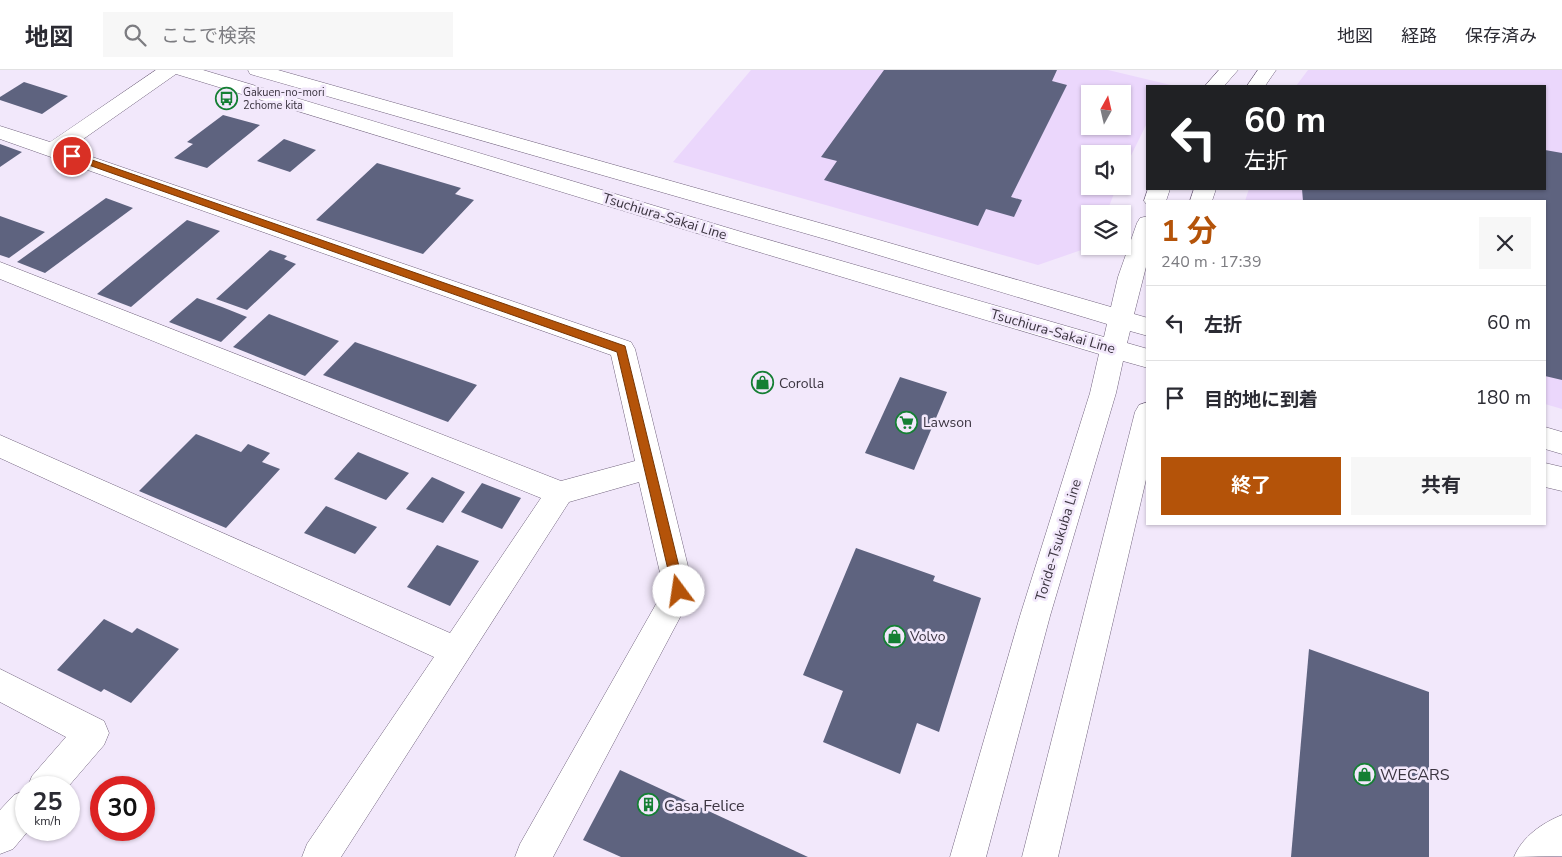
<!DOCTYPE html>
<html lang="ja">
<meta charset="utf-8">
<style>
:root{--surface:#fff;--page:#f7f7f7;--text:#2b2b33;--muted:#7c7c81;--line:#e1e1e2;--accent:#b45309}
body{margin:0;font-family:"Nunito Sans","Noto Sans JP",sans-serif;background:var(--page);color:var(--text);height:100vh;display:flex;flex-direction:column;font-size:19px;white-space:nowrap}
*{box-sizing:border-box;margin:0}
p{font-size:16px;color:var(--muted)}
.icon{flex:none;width:28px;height:28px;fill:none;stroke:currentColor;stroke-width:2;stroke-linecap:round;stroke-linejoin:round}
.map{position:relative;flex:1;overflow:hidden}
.side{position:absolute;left:1146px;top:130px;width:400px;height:325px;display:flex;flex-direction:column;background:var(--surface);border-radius:0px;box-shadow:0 1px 4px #0004}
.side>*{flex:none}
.guide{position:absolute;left:1146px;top:15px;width:400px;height:105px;border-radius:0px;box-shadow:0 1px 4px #0004;background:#202124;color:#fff;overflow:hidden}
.needle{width:32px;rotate:8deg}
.fabs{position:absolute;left:1081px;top:15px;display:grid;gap:10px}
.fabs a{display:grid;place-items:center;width:50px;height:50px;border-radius:0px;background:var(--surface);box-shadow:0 1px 4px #0004;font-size:25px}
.speed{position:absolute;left:15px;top:706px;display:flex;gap:10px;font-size:25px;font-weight:700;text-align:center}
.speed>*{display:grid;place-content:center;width:65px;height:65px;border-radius:50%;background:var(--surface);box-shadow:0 1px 4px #0004;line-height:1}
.speed small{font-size:12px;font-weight:400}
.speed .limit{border:8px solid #d22;background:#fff;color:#111}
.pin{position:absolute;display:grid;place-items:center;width:42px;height:42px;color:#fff;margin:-21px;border:2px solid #fff;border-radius:50%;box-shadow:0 1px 5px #0007}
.me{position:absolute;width:55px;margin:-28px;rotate:346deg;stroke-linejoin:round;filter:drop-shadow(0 0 4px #0008)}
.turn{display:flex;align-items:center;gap:18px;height:105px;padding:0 15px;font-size:22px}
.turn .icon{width:65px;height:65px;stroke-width:2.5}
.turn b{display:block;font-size:35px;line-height:42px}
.round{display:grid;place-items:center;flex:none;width:52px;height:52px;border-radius:0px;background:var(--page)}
.overview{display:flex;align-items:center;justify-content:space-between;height:85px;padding:0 15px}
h1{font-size:30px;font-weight:700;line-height:38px;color:var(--accent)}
.button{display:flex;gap:10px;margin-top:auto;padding:10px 15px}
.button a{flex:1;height:58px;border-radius:0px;background:var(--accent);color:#fff;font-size:20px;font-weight:700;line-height:58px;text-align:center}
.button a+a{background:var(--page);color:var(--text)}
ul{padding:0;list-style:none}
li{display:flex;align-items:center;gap:15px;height:75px;padding:0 15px;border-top:1px solid var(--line)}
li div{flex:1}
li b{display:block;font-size:19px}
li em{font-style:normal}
header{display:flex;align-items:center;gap:30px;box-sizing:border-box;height:70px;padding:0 25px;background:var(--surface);border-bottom:1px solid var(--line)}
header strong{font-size:24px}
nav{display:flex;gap:28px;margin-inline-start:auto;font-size:18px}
.search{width:350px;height:45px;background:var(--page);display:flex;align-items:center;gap:12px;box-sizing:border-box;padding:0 18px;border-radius:0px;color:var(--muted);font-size:19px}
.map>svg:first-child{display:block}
.built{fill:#ebd7fc;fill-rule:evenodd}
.building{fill:#5e637f}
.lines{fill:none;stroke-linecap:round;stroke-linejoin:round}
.minor-casing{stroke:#72647e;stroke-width:1}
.primary-casing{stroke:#72647e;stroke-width:1}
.minor{fill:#fff;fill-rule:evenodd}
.primary{fill:#fff;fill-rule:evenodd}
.route{fill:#b45309;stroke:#753606}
.labels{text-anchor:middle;stroke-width:5;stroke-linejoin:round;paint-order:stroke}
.far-poi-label{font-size:11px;fill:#3b3440;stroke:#f2e8fb;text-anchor:start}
.street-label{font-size:14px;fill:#3b3440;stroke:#f2e8fb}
.poi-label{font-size:14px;fill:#3b3440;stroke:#f2e8fb;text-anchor:start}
.near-poi-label{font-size:16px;fill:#3b3440;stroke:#f2e8fb;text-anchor:start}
</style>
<header>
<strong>地図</strong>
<div class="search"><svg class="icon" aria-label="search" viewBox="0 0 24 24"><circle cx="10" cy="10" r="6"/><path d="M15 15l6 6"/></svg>ここで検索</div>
<nav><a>地図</a><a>経路</a><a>保存済み</a></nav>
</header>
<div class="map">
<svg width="1562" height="787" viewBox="0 0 1562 787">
<rect width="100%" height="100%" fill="#f2e8fb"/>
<g class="built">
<path d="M751,0H1108L1175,16H1148L1147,53L1123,102L1122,84H1090V116H1117L1106,144H1090V176H1093L1038,195L673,92ZM1090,24H1122V56H1090Z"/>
<polygon points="1308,0 1562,0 1562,339 1545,334 1545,131 1245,131 1249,119 1545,119 1545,16 1296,16"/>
</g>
<g class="building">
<polygon points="884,0 1057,0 1052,11 1067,15 1011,127 1022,130 1014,147 986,139 978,156 824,110 837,91 821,87"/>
<polygon points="24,12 68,26 42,44 0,30 0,27"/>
<polygon points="223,45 260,55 207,98 174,88 193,74 187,72"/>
<polygon points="284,69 316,80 290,102 257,91"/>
<polygon points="0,74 22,82 0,97"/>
<polygon points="1545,80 1562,83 1562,310 1545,306 1545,131 1303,131 1302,119 1545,119"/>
<polygon points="377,93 461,118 455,124 474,130 423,184 316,150"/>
<polygon points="106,128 133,138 45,203 17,192"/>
<polygon points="0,146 45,162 9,188 0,185"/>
<polygon points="187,150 220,161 131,237 97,224"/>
<polygon points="270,180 287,186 284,189 296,194 247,240 216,229"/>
<polygon points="197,228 222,237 247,247 221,272 169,252"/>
<polygon points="269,244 339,271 305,306 233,277"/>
<polygon points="355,272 477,315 448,352 323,305"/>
<polygon points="900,307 947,322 914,400 865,383"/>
<polygon points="196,364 241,382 248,374 270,383 262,392 280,399 226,458 139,421"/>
<polygon points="358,382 409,403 386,430 334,409"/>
<polygon points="432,407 465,422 443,453 406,439"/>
<polygon points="482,413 521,428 502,459 461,442"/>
<polygon points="326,436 377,457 355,484 304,463"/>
<polygon points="437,475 479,491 450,536 407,517"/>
<polygon points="856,478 935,506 933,511 981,528 939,662 917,653 900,704 823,672 843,621 803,605"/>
<polygon points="104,549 132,563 137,558 179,579 131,633 104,619 101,622 57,600"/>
<polygon points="1309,579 1429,622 1429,787 1291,787"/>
<polygon points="620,700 808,787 621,787 583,770"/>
</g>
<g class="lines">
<defs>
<g id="minor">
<polygon points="156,0 178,0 176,4 69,79 631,272 635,279 694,521 553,787 515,787 520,774 664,520 639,412 569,432 341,787 302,787 307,774 434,587 0,388 0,365 450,563 541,428 0,209 0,192 561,411 635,391 611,285 0,69 0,56 50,72"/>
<polygon points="0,599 104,651 109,663 104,675 67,718 27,718 32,706 66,667 0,632"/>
<polygon points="26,720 26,760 29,760 13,779 0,784 0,740 14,725"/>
<path d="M1562,745V786L1514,787C1522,767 1542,753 1562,745Z"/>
</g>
<g id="primary">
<polygon points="174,0 203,0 745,163 1104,267 1107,254 832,171 250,4 248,0 278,0 848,161 1111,237 1118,207 1137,153 1140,148 1148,146 1148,189 1134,244 1148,248 1148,266 1130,261 1127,273 1148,279 1148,298 1123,291 1116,323 1050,546 986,787 950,787 1020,546 1090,323 1099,284 729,173 176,4"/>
<polygon points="1219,0 1238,0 1224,16 1205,16"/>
<polygon points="1258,0 1276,0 1265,16 1247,16"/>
<polygon points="1148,119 1170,119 1166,131 1148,131 1148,136 1144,131"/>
<polygon points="1194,119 1216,119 1212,131 1190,131"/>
<polygon points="1148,332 1148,401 1058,787 1022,787 1135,342 1139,335"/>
<polygon points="1545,357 1562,362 1562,384 1545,379"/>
<polygon points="1545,393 1562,397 1562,421 1545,417"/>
</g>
</defs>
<use href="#minor" class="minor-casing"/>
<use href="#primary" class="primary-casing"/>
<use href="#minor" class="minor"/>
<use href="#primary" class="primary"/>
</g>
<polygon class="route" points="72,83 625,276 685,521 683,525 679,527 675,525 673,521 617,282 69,88 67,86"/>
<defs>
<symbol id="bus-ring" viewBox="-11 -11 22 22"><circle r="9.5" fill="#f2e8fb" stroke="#157f34" stroke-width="1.5"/><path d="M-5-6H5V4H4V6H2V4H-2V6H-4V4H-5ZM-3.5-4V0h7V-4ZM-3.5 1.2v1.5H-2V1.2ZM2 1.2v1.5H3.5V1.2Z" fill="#157f34"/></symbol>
<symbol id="shop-ring" viewBox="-11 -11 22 22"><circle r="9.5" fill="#f2e8fb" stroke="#157f34" stroke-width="1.5"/><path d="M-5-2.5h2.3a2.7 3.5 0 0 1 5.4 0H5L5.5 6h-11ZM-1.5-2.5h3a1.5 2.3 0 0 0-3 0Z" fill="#157f34"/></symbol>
<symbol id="supermarket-ring" viewBox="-11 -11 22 22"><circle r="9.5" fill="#f2e8fb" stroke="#157f34" stroke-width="1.5"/><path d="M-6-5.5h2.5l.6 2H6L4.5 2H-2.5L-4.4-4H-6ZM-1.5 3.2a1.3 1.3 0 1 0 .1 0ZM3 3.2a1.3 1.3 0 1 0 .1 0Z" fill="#157f34"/></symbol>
<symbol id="building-ring" viewBox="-11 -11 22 22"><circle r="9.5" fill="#f2e8fb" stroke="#157f34" stroke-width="1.5"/><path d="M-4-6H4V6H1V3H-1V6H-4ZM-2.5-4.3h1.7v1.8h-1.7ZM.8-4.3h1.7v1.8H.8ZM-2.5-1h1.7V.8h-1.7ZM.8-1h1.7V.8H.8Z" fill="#157f34"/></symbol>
</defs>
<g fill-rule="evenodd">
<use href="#bus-ring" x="214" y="16" width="25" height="25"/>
<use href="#shop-ring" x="750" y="300" width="25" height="25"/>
<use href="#supermarket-ring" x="894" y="340" width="25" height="25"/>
<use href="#shop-ring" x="882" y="554" width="25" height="25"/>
<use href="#shop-ring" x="1352" y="692" width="25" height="25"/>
<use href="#building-ring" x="636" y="722" width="25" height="25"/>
</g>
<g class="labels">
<g class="far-poi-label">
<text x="243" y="26">Gakuen-no-mori<tspan x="243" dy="13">2chome kita</tspan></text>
</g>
<g class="street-label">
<text transform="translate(665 146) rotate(17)" y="5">Tsuchiura-Sakai Line</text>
<text transform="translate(1053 261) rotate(16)" y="5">Tsuchiura-Sakai Line</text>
<text transform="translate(1058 470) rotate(-73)" y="5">Toride-Tsukuba Line</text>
</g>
<g class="poi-label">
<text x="779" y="318">Corolla</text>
<text x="923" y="357">Lawson</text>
<text x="910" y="571">Volvo</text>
</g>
<g class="near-poi-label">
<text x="1380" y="710">WECARS</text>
<text x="664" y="741">Casa Felice</text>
</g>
</g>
</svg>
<div class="fabs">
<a><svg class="needle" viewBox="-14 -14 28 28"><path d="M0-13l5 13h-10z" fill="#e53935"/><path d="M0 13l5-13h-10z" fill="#7c7c81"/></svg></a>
<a><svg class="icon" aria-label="sound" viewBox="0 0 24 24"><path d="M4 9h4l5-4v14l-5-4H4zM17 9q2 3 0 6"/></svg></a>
<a><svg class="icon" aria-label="layers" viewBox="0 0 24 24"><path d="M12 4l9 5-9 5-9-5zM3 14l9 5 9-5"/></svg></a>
</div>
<div class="speed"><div>25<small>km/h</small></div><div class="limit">30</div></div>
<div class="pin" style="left:72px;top:86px;background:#d93025"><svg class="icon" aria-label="arrive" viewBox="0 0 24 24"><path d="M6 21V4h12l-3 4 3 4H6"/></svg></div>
<svg class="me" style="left:679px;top:521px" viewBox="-20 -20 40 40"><circle r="19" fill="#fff"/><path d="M0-13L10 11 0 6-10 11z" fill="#b45309"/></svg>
<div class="guide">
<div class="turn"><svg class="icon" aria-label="left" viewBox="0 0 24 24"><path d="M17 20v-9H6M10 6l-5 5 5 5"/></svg><div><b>60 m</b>左折</div></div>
</div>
<section class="side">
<div class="overview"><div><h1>1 分</h1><p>240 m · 17:39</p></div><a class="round"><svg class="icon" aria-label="close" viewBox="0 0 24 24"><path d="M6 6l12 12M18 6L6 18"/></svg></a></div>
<ul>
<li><svg class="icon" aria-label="left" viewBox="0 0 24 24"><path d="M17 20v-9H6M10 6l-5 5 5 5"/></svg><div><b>左折</b></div><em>60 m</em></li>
<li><svg class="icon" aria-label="arrive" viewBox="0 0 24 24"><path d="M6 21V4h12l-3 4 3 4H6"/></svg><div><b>目的地に到着</b></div><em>180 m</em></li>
</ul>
<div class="button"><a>終了</a><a>共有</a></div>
</section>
</div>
